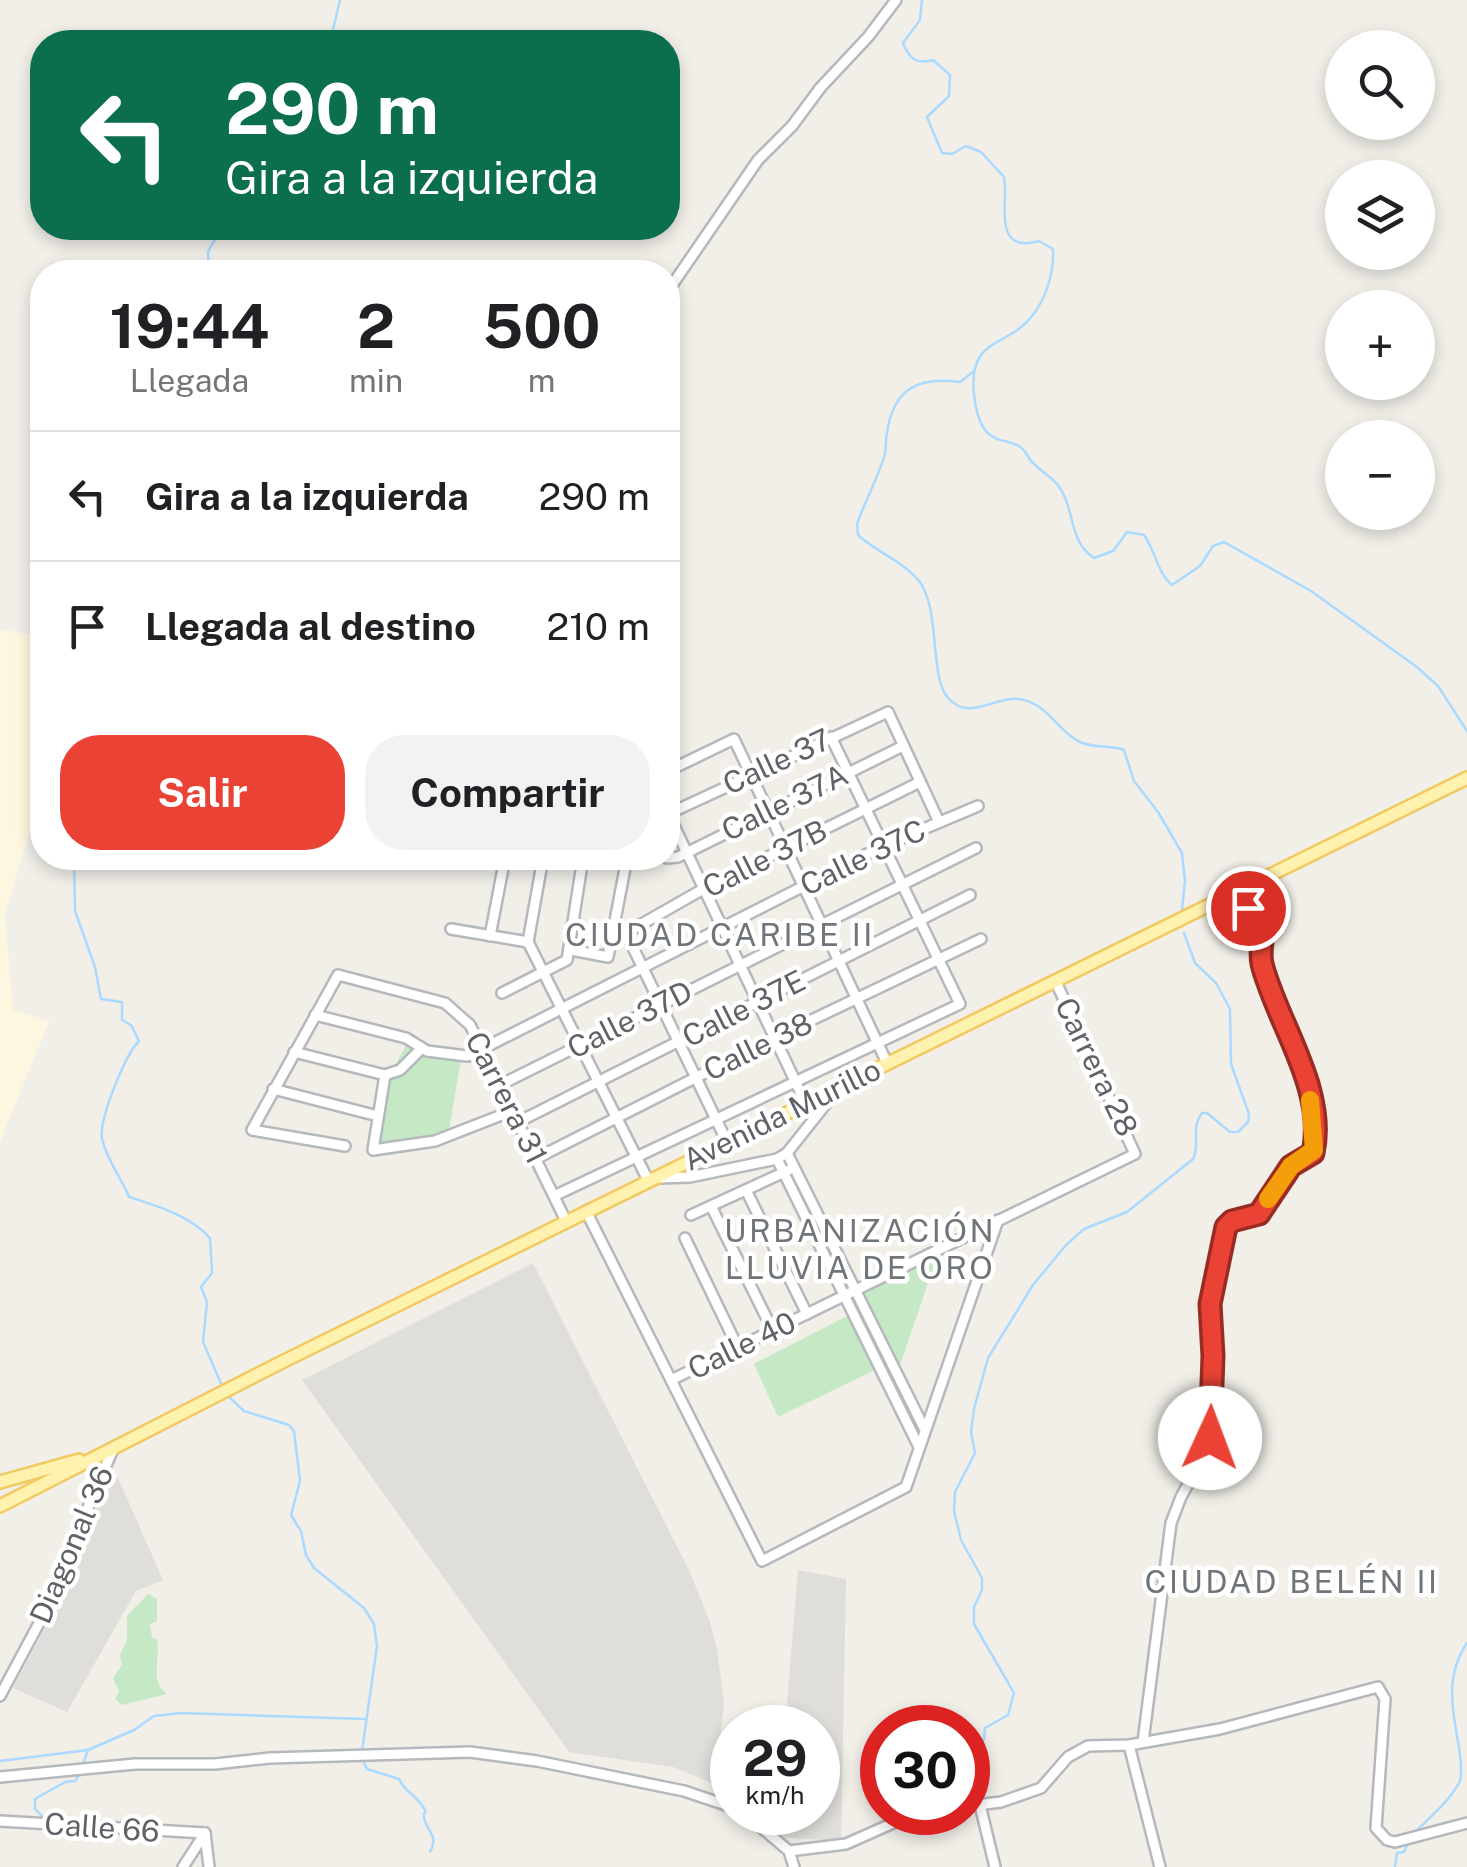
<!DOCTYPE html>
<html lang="es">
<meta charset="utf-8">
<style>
:root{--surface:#fff;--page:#f2f2f2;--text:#202124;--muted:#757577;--line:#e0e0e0;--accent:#ea4335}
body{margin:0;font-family:"Public Sans",sans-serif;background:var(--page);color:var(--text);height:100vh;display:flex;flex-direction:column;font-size:38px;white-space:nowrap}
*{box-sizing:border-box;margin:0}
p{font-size:32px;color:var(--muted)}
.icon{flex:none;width:55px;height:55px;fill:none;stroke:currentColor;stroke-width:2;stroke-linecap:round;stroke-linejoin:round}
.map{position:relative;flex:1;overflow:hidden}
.sheet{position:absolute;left:30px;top:260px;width:650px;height:610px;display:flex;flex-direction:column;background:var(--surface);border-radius:40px;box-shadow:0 5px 15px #0003}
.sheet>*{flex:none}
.guide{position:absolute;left:30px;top:30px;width:650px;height:210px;border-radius:40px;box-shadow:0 5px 15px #0003;background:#0b6e4f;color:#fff;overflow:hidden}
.fabs{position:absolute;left:1325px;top:30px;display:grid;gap:20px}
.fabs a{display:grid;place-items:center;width:110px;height:110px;border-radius:50%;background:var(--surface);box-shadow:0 5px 15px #0003;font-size:50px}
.speed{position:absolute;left:710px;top:1705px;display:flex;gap:20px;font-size:50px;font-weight:700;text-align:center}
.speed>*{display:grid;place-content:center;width:130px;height:130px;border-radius:50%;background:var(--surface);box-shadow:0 5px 15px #0003;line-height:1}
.speed small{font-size:25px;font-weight:400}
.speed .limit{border:15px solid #d22;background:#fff;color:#111}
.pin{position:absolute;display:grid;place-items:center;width:85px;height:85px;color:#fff;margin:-42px;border:5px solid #fff;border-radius:50%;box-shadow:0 2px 10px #0007}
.me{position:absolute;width:110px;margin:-55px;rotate:2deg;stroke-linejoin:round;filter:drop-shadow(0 0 8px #0008)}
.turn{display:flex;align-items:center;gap:35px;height:210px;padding:0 30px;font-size:45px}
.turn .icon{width:130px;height:130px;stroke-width:2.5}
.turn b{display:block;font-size:70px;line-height:85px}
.eta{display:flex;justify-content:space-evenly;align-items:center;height:170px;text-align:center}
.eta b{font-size:60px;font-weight:700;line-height:70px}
.action{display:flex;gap:20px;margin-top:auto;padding:20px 30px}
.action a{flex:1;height:115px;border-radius:40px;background:var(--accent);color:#fff;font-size:40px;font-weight:700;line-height:115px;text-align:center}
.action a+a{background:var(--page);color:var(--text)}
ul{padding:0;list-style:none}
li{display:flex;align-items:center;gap:30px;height:130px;padding:0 30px;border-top:2px solid var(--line)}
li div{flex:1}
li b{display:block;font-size:38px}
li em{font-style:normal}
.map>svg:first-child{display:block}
.commercial{fill:#fef7e0}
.industrial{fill:#e0deda}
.green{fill:#c5e8c5}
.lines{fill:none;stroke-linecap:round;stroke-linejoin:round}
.stream{stroke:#aadaff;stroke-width:2.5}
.minor-casing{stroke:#b5b8bc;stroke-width:14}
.major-casing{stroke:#f2c960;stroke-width:16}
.minor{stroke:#fff;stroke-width:9}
.major{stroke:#fff2af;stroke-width:11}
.route-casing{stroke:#982c22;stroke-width:25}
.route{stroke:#ea4335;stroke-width:18}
.slow{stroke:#f59e0b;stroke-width:18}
.labels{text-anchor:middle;stroke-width:9;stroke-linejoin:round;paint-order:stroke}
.street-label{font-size:30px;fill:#5f6368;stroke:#fff}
.neighbourhood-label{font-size:32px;letter-spacing:2.5px;fill:#70757a;stroke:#fff}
</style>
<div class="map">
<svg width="1467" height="1867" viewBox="0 0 1467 1867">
<rect width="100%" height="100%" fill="#f1efe8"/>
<polygon class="commercial" points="0,629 42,637 42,692 34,818 5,913 13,1010 49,1021 0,1142"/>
<g class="industrial">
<polygon points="533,1263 689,1570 710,1622 717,1650 724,1702 715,1784 673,1767 569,1752 302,1380"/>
<polygon points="118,1478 163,1580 136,1591 67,1712 13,1688 45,1628 102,1484"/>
<polygon points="798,1570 846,1579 841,1841 776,1837 778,1813 818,1812 818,1728 785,1727"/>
</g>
<g class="green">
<polygon points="407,1043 422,1055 461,1059 449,1130 440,1138 378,1145 388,1080"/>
<polygon points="938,1254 899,1368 862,1293"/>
<polygon points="849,1315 877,1369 778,1417 754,1364"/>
<path d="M148,1594L157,1599V1621L150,1624L152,1638L157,1639C161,1658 149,1682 167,1694L122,1705L115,1699L119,1691L113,1678L122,1665L120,1655L127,1640V1616Z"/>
</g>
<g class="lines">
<g class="stream">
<path d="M922,0L920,20L903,43C909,58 916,65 933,60L950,75L949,96L927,117L942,153L952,154L966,146L981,152L1004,177C1009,201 991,255 1039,241L1053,249C1054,272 1047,296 1033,315C1007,349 968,336 974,394C975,406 978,420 985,430C994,442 1008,440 1019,446C1026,450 1028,459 1034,464C1041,471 1050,476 1057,484C1076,507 1067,540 1094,558L1113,551L1127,532L1144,535C1155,550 1158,574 1172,585L1200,566L1213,546L1224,542L1311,591L1417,667L1438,686L1467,731"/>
<polyline points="330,42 340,0"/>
<polyline points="209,272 208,252 221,228"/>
<path d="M973,372L960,382C918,376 893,389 887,433C885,441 887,450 884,457C877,480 865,501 857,524L858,535C876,552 903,561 919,581C941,609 929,677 948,698C970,722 994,696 1019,699C1048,703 1057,731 1080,742C1094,749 1110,744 1124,750L1134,781L1158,812L1182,853L1185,881L1182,909"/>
<path d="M74,858L75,911L95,967L101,999L122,1002V1020L131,1025L139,1041C125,1055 99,1119 102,1138C106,1159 121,1177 129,1197C155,1205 191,1216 210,1238L212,1273L201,1287L207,1302L203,1342L223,1388"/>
<polyline points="227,1395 244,1411 289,1425 294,1431 300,1481 291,1515 301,1531 306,1555 314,1568 364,1608 374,1624 377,1646 362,1751"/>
<path d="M362,1759L367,1769L399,1779C404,1791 414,1794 421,1804C431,1818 420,1806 425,1821C430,1835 438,1836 430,1852"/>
<polyline points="0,1761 88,1750"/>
<polyline points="83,1764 88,1750 134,1730 154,1716 181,1713 365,1719"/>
<path d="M983,1800L974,1756L984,1739L985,1728L1008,1715L1014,1693L974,1624V1607L982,1590V1578L961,1540L954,1511L955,1492L975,1453L971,1432L974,1409L988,1358L1033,1285L1066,1245L1084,1229L1127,1212L1193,1159C1201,1143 1190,1128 1202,1113H1207L1230,1132H1238L1248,1122L1249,1114L1231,1064L1230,1009L1216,983L1195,963L1184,933"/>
<polyline points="46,1820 35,1809 35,1799 65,1782 75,1781 81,1772"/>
<path d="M1413,1834C1429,1818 1450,1801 1460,1781C1467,1744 1434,1691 1467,1643"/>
<polyline points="1395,1867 1397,1853 1404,1852 1409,1841"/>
</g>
<defs>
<g id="minor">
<polyline points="668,291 758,160 792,126 821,87 868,37 896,0"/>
<polyline points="668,771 734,739 887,1063"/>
<polyline points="668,813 806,1104"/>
<polyline points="668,814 888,712 939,822"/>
<polyline points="667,858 678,857 903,746"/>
<polyline points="614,924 626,933 727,1142"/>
<polyline points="451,929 528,942"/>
<polyline points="626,933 705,888 920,782"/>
<polyline points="490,936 505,858"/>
<polyline points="528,942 648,1180"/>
<polyline points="528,942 543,858"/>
<polyline points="571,950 608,957 627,858"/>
<polyline points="502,993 567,960 583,858"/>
<polyline points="315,1015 406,1038 427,1051 467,1056 484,1053"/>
<polyline points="422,1048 400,1070 385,1075 373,1150 435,1141 512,1111"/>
<polyline points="482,1049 883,846 978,806"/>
<polyline points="294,1052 385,1075"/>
<polyline points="500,1085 976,848"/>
<polyline points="273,1089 378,1116"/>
<polyline points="518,1122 970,895"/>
<polyline points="345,1146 252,1130 338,975 445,1003 470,1025 566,1221"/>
<polyline points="787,1153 924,1428"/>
<polyline points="537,1158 774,1038 981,939"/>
<polyline points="777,1159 918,1445"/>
<polyline points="657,1178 690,1177 777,1159 787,1153 837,1090"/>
<polyline points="746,1190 807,1314"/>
<polyline points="556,1195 960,1004 831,737"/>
<polyline points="711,1206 773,1331"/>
<polyline points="586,1211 762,1561 906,1487 998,1220"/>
<polyline points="691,1215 789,1170"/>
<polyline points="685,1238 738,1348"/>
<polyline points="671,1380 1135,1154 1055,980"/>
<polyline points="0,1696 38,1625 113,1449"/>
<polyline points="1143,1742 1171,1523 1181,1497 1209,1446 1213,1356 1210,1304 1226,1227 1232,1221 1259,1214 1291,1166 1313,1153 1314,1122 1301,1063 1261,961 1263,925 1256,914 1227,897"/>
<polyline points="1129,1745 1160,1867"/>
<polyline points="0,1777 135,1764 215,1764 270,1758 470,1752 537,1761 684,1791 732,1807"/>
<polyline points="980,1805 995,1867"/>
<polyline points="968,1806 1001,1802 1041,1788 1068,1757 1088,1746 1129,1745 1220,1729 1378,1687 1385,1699 1376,1828 1387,1840 1395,1842 1467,1823"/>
<polyline points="743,1812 789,1851 846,1844 918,1812"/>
<polyline points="0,1821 205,1833"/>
<polyline points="205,1833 209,1867"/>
<polyline points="789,1851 794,1867"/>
<polyline points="183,1867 205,1833"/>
</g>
<g id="major">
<polyline points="0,1482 79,1460"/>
<polyline points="0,1506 282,1362 1467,778"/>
</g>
</defs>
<use href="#minor" class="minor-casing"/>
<use href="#major" class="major-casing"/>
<use href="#minor" class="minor"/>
<use href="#major" class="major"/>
</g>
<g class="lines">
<defs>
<path id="route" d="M1210,1438L1213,1356L1210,1304L1226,1227L1232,1221L1259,1214L1291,1166L1313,1153C1327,1089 1277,1023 1262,964C1259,951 1264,938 1262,925L1248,908"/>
</defs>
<use href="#route" class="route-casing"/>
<use href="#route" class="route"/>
<polyline class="slow" points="1268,1199 1291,1166 1314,1150 1310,1100"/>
</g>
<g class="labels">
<g class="street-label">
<text transform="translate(777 762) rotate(-25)" y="10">Calle 37</text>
<text transform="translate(785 803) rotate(-26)" y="10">Calle 37A</text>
<text transform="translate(863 858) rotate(-26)" y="10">Calle 37C</text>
<text transform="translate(765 859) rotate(-27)" y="10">Calle 37B</text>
<text transform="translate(744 1009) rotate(-27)" y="10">Calle 37E</text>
<text transform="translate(630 1020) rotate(-27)" y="10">Calle 37D</text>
<text transform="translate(758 1047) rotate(-26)" y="10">Calle 38</text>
<text transform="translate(1096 1067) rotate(64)" y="10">Carrera 28</text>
<text transform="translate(506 1098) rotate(63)" y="10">Carrera 31</text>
<text transform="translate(782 1115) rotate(-26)" y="10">Avenida Murillo</text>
<text transform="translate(742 1346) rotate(-26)" y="10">Calle 40</text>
<text transform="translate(72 1545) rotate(-67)" y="10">Diagonal 36</text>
<text transform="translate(102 1828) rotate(4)" y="10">Calle 66</text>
</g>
<g class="neighbourhood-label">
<text x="720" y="946">CIUDAD CARIBE II</text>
<text x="860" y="1242">URBANIZACIÓN<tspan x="860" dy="37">LLUVIA DE ORO</tspan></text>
<text x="1292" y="1593">CIUDAD BELÉN II</text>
</g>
</g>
</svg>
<div class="fabs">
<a><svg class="icon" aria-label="search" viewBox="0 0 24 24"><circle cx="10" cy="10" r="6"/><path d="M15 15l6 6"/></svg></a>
<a><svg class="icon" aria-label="layers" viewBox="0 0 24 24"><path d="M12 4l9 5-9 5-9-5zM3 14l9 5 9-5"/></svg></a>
<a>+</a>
<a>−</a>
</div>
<div class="speed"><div>29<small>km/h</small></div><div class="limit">30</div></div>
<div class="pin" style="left:1248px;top:908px;background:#d93025"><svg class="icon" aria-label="arrive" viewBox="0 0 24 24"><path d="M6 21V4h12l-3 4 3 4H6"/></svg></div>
<svg class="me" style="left:1210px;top:1438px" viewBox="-20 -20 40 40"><circle r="19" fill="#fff"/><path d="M0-13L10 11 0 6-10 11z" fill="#ea4335"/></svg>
<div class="guide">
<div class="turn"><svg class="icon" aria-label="left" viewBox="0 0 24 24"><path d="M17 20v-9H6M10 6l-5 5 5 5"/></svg><div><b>290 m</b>Gira a la izquierda</div></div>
</div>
<section class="sheet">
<div class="eta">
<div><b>19:44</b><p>Llegada</p></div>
<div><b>2</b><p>min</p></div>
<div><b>500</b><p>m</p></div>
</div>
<ul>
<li><svg class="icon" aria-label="left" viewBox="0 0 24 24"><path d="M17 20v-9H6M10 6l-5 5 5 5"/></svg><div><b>Gira a la izquierda</b></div><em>290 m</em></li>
<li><svg class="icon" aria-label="arrive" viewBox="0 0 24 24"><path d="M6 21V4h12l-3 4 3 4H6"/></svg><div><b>Llegada al destino</b></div><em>210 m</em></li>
</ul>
<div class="action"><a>Salir</a><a>Compartir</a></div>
</section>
</div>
